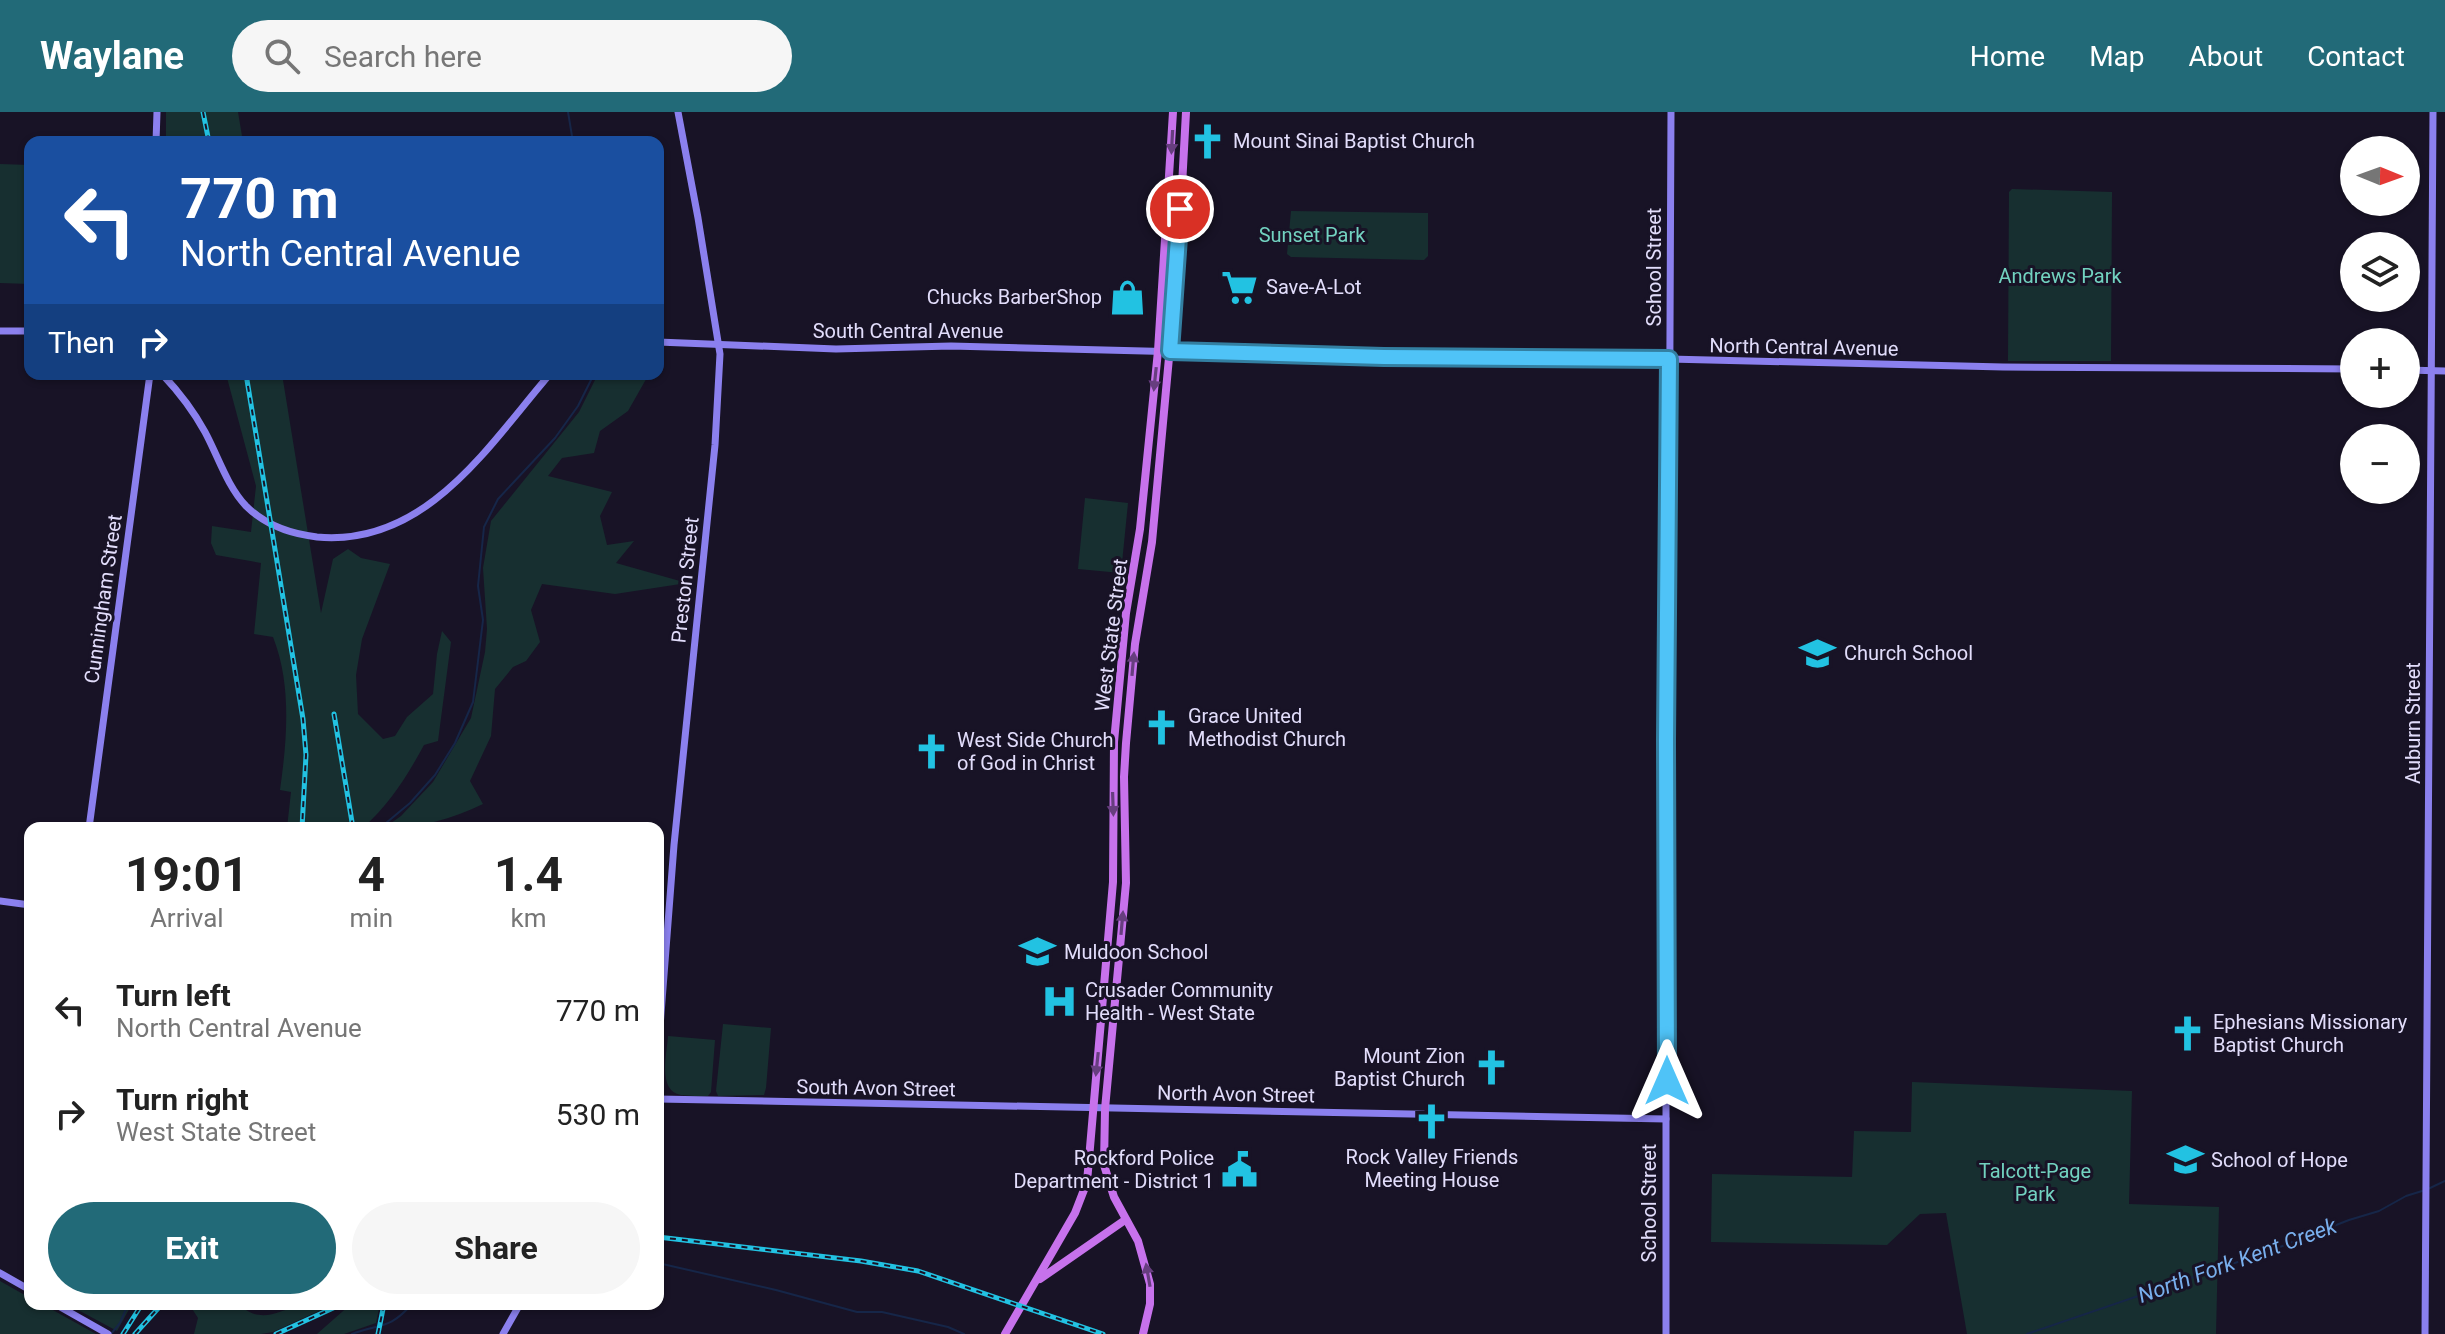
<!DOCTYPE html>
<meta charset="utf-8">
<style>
:root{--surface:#fff;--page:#f6f6f6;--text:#222;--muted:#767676;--accent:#226a78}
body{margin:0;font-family:Roboto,sans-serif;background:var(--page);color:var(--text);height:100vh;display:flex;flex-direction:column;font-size:30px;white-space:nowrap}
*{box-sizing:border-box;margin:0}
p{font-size:26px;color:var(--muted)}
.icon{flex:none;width:44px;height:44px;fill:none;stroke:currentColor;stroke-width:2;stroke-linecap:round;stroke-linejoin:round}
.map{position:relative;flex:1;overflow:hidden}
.side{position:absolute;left:24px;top:710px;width:640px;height:488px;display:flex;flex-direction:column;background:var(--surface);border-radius:16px;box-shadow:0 2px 6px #0004}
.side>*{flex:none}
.guide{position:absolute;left:24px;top:24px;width:640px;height:244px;border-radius:16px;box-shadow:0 2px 6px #0004;background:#1a4fa0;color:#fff;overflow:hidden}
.needle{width:52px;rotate:91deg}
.buttons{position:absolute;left:2340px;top:24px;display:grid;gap:16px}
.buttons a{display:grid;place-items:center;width:80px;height:80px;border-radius:50%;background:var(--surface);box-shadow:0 2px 6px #0004;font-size:40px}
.pin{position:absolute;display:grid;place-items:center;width:68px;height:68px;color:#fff;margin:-34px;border:4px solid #fff;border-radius:50%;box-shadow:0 2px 8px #0007}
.me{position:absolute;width:88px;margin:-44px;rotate:0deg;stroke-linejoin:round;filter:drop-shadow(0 0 6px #0008)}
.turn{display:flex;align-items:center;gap:28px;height:168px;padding:0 24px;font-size:36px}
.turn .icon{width:104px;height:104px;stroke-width:2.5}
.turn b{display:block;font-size:56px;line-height:68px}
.then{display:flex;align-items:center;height:76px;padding:0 24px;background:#0003;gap:16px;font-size:30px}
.eta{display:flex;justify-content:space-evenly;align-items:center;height:136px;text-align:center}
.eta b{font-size:48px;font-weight:700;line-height:56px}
.cta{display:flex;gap:16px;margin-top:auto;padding:16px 24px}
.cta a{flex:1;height:92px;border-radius:48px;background:var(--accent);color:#fff;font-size:32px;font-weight:700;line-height:92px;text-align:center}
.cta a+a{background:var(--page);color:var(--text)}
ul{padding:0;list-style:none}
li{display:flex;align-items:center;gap:24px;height:104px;padding:0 24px}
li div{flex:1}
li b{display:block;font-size:30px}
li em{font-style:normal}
header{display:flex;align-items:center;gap:48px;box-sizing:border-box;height:112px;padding:0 40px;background:var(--accent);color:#fff}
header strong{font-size:38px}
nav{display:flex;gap:44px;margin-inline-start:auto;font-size:28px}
.search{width:560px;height:72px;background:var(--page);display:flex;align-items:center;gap:20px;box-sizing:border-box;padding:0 28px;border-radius:44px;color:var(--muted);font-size:30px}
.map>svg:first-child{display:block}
.green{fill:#172f30}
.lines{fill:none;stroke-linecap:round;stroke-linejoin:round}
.stream{stroke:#162648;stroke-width:2}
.secondary{stroke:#8b80ee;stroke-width:7}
.primary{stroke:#c772ec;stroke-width:8}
.rail-casing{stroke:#22c2e2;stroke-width:5}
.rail{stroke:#181326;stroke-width:2;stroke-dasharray:6;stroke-linecap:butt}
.oneway{fill:#673e7f}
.route-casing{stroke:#337fa1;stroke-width:20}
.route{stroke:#4fc3f7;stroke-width:14}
.labels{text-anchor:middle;stroke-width:6;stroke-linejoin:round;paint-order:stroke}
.poi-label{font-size:20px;fill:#e2ddfb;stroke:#181326;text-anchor:start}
.park-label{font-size:20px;fill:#72d2c0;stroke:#181326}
.street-label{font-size:20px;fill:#e2ddfb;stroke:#181326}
.water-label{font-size:22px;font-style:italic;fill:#79afed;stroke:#181326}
</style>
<header>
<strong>Waylane</strong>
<div class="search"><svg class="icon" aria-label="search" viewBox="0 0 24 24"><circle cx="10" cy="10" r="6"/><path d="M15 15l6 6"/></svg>Search here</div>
<nav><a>Home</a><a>Map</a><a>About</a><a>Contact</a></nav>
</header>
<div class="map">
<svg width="2445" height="1222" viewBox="0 0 2445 1222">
<rect width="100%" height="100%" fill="#181326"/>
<g class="green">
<polygon points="166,0 238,0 243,30 166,30"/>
<polygon points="0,52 30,53 30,172 0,171"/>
<polygon points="2012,77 2112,80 2111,249 2008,249 2009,80"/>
<polygon points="1291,99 1428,101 1428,144 1424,148 1291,145 1287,142"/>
<path d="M226,262H282L321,501L333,447L348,437L361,446L390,452L362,527L356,563L358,602L383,627L395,624L407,605L433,582L437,542L442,519L451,530L438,629L424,633C406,666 391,690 363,716H287L291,680L280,678C287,628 292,573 273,525L254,522L261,451L216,443L211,431L212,414L251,420L256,374Z"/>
<path d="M598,262H649L628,299L600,319L594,341L562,346L548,364L612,380L600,404L607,433L634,429L616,451L687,471L615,482L542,472L531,498L540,530L526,549L513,555L495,577L491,624L470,669L483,692C453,707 418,716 384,716L401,704L433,670L471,606L485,540L487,517L483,456L491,409L579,300Z"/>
<polygon points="1085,386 1128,391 1121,461 1078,457"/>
<polygon points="723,912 771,916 766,976 764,983 718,984 716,979"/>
<path d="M668,924L715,928L711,980L708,984C699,984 690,984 681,983C657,979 667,941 668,924Z"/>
<polygon points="1912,970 2132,979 2129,1092 2219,1095 2216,1222 1967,1222 1946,1101 1920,1102 1887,1133 1711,1130 1712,1062 1852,1065 1854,1019 1911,1020"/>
<polygon points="0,1169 30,1186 30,1192 42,1192 96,1222 0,1222"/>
<polygon points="67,1192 132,1192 117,1219"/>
<path d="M189,1192H246L243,1196C263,1211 279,1199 300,1193C310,1190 323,1192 334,1192L273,1220L261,1222H194L198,1206Z"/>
<polygon points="351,1192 380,1192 376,1211 344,1222 317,1222"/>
</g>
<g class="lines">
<g class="stream">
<polyline points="568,0 573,30"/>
<polyline points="380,716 410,691 435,663 455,631 473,590 483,508 478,474 484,415 498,387 555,326 578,294 594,262"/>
<polyline points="2428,1077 2445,1069"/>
<polyline points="658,1151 776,1178 857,1200 882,1200 948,1215 964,1222"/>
<polyline points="111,1222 120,1211 128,1192"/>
<path d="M352,1222C381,1211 389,1218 412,1192"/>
<polyline points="2027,1222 2267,1140 2349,1108 2379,1099 2406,1084 2422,1079"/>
</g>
<g class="secondary">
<polyline points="156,30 157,0"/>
<polyline points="0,219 30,219"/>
<polyline points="658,230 836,237 951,234 1384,245 1669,247 2003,255 2354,257"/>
<polyline points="2406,258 2445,259"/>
<path d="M162,262C179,280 193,298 205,320C218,344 227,374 246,394C265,413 291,422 317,425C426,435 488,334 550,262"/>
<polyline points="89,716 150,262"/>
<polyline points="0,789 30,793"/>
<polyline points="658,941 674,733 715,333 720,242 698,106 678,0"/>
<polyline points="658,987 1666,1007"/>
<polyline points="0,1161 30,1178"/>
<polyline points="55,1192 108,1222"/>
<polyline points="503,1222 520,1192"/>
<polyline points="1666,1222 1666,628 1669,436 1671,0"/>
<polyline points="2425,1222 2433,0"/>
</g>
<g class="primary">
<polyline points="1040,1167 1125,1108"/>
<polyline points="1005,1222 1075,1101 1087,1070 1113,770 1114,630 1126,501 1140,417 1158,239 1173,0"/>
<polyline points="1143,1222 1150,1192 1150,1172 1138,1129 1114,1085 1104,1053 1105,997 1126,771 1124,665 1126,631 1135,532 1152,430 1178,148 1186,0"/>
</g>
<defs>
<g id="rail">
<polyline points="203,0 209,30"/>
<polyline points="246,262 303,607 306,643 302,716"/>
<polyline points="334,602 353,716"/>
<polyline points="658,1125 861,1149 918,1159 1103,1222"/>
<polyline points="123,1222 142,1192"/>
<polyline points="135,1222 162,1192"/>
<polyline points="276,1222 342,1192"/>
<polyline points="378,1222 384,1192"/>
</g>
</defs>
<use href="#rail" class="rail-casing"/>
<use href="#rail" class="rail"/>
</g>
<defs><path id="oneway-solid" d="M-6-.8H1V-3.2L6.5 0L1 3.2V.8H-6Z" transform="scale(2)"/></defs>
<g class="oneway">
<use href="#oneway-solid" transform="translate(1172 30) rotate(93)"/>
<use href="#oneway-solid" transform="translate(1155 267) rotate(96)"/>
<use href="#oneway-solid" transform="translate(1133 552) rotate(-85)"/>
<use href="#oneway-solid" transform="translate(1113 692) rotate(88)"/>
<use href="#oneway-solid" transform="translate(1122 811) rotate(-85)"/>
<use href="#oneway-solid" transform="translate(1097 952) rotate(96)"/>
<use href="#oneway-solid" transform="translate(1148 1163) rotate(-100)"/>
</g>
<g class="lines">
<defs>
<polyline id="route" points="1180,97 1170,239 1384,245 1669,247 1666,628 1667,969"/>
</defs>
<use href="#route" class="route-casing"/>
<use href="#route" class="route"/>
</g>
<defs>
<symbol id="church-bare" viewBox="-9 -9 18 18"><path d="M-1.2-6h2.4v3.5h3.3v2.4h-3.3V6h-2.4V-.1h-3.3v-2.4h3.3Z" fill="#22c2e2" stroke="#181326" stroke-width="2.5" paint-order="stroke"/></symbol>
<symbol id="supermarket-bare" viewBox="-9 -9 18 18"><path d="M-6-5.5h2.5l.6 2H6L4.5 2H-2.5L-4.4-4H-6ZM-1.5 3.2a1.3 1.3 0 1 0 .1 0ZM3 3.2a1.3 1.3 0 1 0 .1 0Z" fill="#22c2e2" stroke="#181326" stroke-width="2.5" paint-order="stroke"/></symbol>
<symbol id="shop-bare" viewBox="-9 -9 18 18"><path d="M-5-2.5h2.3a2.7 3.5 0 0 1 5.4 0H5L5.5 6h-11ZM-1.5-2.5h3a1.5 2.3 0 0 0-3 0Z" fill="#22c2e2" stroke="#181326" stroke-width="2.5" paint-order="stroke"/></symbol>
<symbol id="school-bare" viewBox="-9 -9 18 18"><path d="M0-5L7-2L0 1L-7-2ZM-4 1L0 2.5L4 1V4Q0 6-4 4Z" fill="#22c2e2" stroke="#181326" stroke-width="2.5" paint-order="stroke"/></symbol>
<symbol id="hospital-bare" viewBox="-9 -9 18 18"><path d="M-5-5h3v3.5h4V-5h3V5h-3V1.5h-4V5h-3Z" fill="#22c2e2" stroke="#181326" stroke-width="2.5" paint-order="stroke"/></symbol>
<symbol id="civic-bare" viewBox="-9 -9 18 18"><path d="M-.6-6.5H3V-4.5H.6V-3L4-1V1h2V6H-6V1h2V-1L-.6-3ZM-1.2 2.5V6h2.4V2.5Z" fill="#22c2e2" stroke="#181326" stroke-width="2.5" paint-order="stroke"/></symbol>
</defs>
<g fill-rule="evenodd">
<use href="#church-bare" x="1182" y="4" width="51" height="51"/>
<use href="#supermarket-bare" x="1214" y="150" width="51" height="51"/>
<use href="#shop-bare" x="1102" y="160" width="51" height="51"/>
<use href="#school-bare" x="1792" y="516" width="51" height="51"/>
<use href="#church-bare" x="1136" y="590" width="51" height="51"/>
<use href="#church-bare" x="906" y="614" width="51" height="51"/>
<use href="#school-bare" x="1012" y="814" width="51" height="51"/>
<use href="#hospital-bare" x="1034" y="864" width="51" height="51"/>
<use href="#church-bare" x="2162" y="896" width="51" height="51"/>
<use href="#church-bare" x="1466" y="930" width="51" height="51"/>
<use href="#church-bare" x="1406" y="984" width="51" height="51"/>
<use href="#school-bare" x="2160" y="1022" width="51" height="51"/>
<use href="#civic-bare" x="1214" y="1032" width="51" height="51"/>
</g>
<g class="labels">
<g class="poi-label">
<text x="1233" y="36">Mount Sinai Baptist Church</text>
<text x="1266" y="182">Save-A-Lot</text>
<text x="1102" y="192" text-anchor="end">Chucks BarberShop</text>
<text x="1844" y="548">Church School</text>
<text x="1188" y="611">Grace United<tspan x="1188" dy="23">Methodist Church</tspan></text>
<text x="957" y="635">West Side Church<tspan x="957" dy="23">of God in Christ</tspan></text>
<text x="1064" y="847">Muldoon School</text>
<text x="1085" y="885">Crusader Community<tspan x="1085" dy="23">Health - West State</tspan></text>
<text x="2213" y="917">Ephesians Missionary<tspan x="2213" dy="23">Baptist Church</tspan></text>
<text x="1465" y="951" text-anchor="end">Mount Zion<tspan x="1465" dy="23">Baptist Church</tspan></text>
<text x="1432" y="1052" text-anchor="middle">Rock Valley Friends<tspan x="1432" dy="23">Meeting House</tspan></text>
<text x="1214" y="1053" text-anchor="end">Rockford Police<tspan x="1214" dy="23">Department - District 1</tspan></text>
<text x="2211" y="1055">School of Hope</text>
</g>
<g class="park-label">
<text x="1312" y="130">Sunset Park</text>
<text x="2060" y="171">Andrews Park</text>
<text x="2035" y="1066">Talcott-Page<tspan x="2035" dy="23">Park</tspan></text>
</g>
<g class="street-label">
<text transform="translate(1654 155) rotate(-90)" y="7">School Street</text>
<text x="908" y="226">South Central Avenue</text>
<text transform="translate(1804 235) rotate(1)" y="7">North Central Avenue</text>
<text transform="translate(685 468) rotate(-84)" y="7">Preston Street</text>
<text transform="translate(103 487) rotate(-82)" y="7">Cunningham Street</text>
<text transform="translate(1111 523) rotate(-83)" y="7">West State Street</text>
<text transform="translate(2413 611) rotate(-90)" y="7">Auburn Street</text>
<text transform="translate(876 976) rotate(1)" y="7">South Avon Street</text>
<text transform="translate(1236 982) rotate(1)" y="7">North Avon Street</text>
<text transform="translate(1649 1091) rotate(-90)" y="7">School Street</text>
</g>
<g class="water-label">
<text transform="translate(2237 1148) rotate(-20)" y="8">North Fork Kent Creek</text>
</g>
</g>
</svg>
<div class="buttons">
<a><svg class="needle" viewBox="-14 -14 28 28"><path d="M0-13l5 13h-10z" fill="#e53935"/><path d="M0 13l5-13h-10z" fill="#767676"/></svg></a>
<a><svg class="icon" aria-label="layers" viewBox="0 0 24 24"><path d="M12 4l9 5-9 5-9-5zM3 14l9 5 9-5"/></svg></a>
<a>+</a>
<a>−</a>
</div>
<div class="pin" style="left:1180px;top:97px;background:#d93025"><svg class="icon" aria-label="arrive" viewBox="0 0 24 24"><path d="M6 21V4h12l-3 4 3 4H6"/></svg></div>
<svg class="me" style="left:1667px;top:969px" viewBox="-20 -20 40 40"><path d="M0-17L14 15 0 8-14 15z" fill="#4fc3f7" stroke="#fff" stroke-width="4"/></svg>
<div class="guide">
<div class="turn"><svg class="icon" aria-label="left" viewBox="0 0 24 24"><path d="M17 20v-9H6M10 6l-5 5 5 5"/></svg><div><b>770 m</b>North Central Avenue</div></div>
<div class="then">Then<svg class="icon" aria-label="right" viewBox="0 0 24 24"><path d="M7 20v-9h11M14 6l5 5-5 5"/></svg></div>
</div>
<section class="side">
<div class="eta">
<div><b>19:01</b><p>Arrival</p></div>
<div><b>4</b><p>min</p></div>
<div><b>1.4</b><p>km</p></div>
</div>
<ul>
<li><svg class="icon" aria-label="left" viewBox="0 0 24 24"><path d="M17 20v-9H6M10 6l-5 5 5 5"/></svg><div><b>Turn left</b><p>North Central Avenue</p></div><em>770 m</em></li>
<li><svg class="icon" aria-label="right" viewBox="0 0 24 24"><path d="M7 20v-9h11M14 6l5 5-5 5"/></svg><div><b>Turn right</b><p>West State Street</p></div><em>530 m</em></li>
</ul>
<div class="cta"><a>Exit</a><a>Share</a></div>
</section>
</div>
